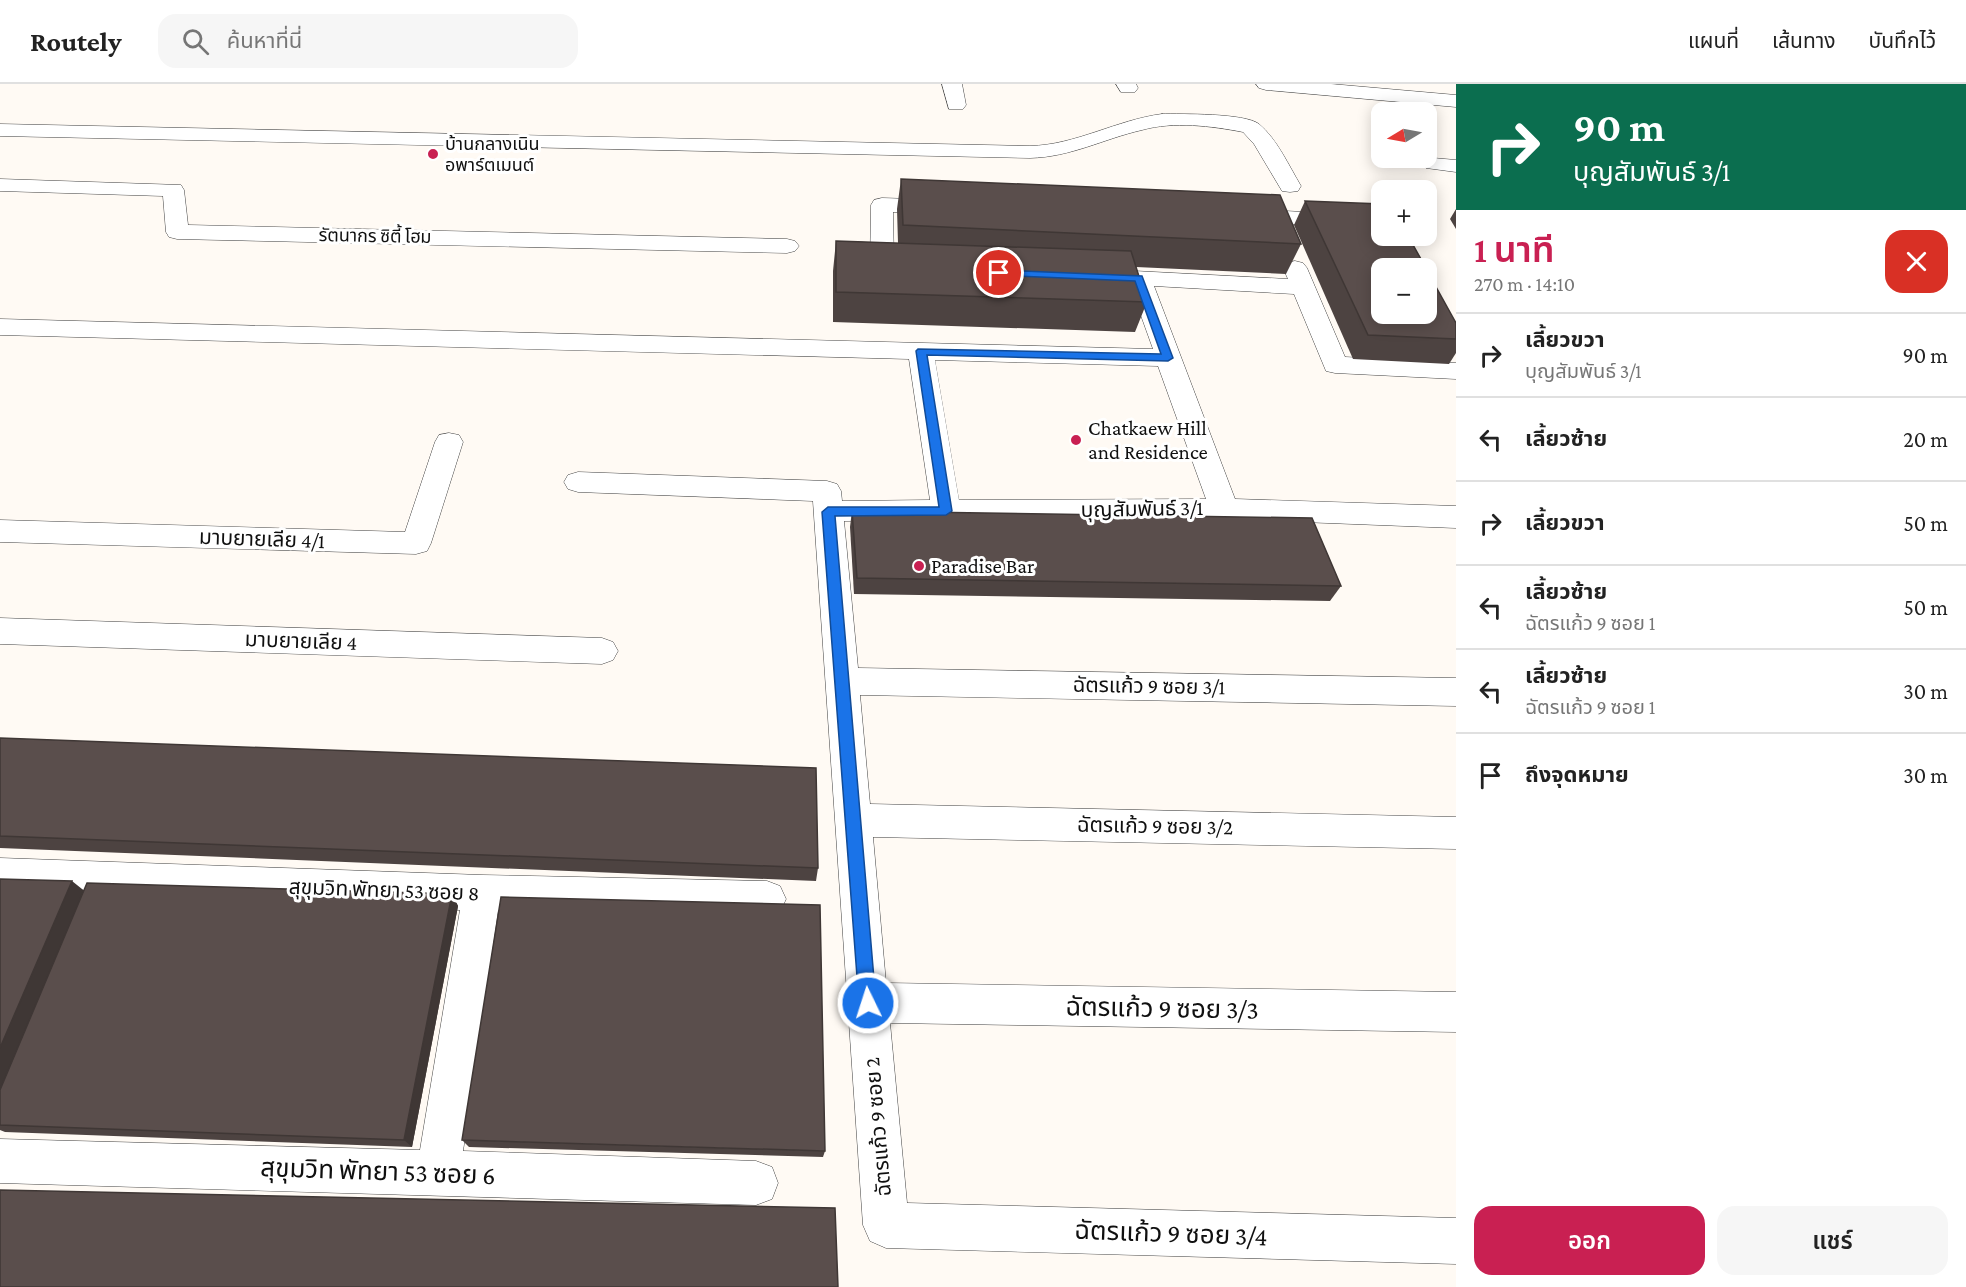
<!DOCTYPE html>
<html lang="th">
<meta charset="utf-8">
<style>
:root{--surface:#fff;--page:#f6f6f6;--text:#222;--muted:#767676;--line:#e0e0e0;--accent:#c92052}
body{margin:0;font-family:"Crimson Pro","Noto Sans Thai",serif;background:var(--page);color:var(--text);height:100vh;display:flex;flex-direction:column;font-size:22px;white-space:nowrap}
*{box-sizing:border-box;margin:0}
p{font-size:20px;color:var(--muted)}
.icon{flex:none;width:33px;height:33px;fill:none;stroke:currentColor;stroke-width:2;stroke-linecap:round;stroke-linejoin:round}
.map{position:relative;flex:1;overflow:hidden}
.details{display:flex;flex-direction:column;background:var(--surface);width:510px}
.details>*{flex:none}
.hud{background:#0b6e4f;color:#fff;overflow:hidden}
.needle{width:39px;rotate:260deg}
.tools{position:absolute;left:1371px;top:18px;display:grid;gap:12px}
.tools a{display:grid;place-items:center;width:66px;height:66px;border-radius:12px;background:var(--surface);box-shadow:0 3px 15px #0003;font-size:30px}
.pin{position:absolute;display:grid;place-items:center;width:51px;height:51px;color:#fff;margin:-26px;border:3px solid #fff;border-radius:50%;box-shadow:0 2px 6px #0007}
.me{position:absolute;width:66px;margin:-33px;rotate:356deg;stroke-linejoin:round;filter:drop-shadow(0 0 4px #0008)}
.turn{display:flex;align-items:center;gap:21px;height:126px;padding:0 18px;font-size:27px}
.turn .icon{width:78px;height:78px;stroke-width:2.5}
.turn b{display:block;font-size:42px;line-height:51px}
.round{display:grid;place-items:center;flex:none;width:63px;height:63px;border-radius:18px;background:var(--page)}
.summary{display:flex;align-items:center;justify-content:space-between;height:102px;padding:0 18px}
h1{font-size:36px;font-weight:600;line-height:45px;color:var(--accent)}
.button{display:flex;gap:12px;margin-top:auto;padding:12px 18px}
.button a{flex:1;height:69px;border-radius:18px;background:var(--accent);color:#fff;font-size:24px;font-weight:600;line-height:69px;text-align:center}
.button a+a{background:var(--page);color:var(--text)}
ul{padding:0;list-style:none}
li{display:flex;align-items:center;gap:18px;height:84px;padding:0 18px;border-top:2px solid var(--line)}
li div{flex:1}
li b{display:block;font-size:22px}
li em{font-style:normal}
header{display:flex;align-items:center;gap:36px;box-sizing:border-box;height:84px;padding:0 30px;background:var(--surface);border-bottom:2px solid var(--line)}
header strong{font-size:28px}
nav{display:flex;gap:33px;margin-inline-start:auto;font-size:21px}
.search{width:420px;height:54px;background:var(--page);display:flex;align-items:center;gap:15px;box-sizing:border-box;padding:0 21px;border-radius:18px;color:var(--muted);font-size:22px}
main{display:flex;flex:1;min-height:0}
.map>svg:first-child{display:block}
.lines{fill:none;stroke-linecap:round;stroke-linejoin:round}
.street-casing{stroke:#434343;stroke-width:1}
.street{fill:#fff;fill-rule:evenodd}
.wall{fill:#4d4341}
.shaded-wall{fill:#3f3735}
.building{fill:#5a4e4c;stroke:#3f3735;stroke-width:1.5}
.route{fill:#1a73e8;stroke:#114b97;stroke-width:1.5}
.poi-dot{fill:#c92052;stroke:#fff;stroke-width:2}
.labels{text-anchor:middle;stroke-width:6;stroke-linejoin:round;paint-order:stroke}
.far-poi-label{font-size:18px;fill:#101010;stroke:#fff;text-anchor:start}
.far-street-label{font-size:18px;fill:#101010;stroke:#fff}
.poi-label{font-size:21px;fill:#101010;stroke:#fff;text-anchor:start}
.street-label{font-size:21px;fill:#101010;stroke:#fff}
.near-street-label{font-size:26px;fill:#101010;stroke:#fff}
</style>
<header>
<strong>Routely</strong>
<div class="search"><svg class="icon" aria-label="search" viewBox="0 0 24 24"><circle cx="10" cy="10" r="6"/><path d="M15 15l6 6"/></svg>ค้นหาที่นี่</div>
<nav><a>แผนที่</a><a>เส้นทาง</a><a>บันทึกไว้</a></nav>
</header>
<main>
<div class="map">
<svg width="1456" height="1203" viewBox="0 0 1456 1203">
<rect width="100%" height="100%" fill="#fffaf4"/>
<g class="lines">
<defs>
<g id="street">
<polygon points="942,0 962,0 966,21 963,25 949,25"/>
<polygon points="1116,0 1136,0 1138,4 1135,8 1121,8"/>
<polygon points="1256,0 1331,0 1456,11 1456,23 1266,6 1259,4"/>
<path d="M1162,30C1181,30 1245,29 1259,40C1277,55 1289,82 1301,102L1298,107L1290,108L1282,107L1254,60L1243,48C1211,42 1174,37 1142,46C1103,55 1071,73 1030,74L0,52V40L1030,62C1076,61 1116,36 1162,30Z"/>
<polygon points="1433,74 1456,76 1456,88 1426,84 1422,80 1426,76"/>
<polygon points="0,95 181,101 184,106 188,141 787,155 795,157 799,162 795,167 787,169 177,155 169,153 166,148 163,112 0,107"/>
<polygon points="882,114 943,116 951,118 954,123 951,128 943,130 893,128 894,179 908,181 912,186 908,191 900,193 874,190 870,185 871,121 874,116"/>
<polygon points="1246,125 1382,132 1382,146 1238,137 1235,132 1238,127"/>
<path d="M1295,177L1303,179L1307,184L1345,273L1456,279V295L1335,289L1326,287L1294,210L1154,202L1235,415L1456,422V444L1224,435L844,437L858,584L1456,594V622L860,611L870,720L1456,733V765L873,753L886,899L1456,908V948L890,939L907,1119L1456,1134V1180L886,1164L870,1157L863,1141L813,417L578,408L568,405L564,398L568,391L578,388L827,397L837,400L841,407L842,417L930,416L909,275L0,251V235L1153,265L1130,201L1088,197L1084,192L1088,187L1096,185L1288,195L1283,184L1287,179ZM935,276L1158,282L1206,415L959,416Z"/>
<polygon points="449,349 459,351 463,358 431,459 427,467 416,470 0,458 0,436 405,448 435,358 439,351"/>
<polygon points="0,534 602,554 613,558 618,567 613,576 602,580 0,560"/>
<polygon points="0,774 482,791 767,797 780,802 786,815 780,828 767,833 498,827 463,1067 756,1077 772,1083 778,1099 772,1115 756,1121 0,1099 0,1055 420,1066 460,826 0,808"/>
</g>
</defs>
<use href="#street" class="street-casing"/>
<use href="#street" class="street"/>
</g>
<g class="wall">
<polygon points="901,95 1301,160 1286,190 1136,183 1147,218 1135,248 833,238 833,187 836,157 898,159 897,125"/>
<polygon points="1305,117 1456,239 1456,269 1449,280 1353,275 1294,141"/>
<polygon points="1456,125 1456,145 1450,135"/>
<polygon points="852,427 1341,502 1330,517 854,510 850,443"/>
<polygon points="0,654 818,784 816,797 0,764"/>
<polygon points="0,795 84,806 452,810 458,822 412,1063 5,1048 0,1046"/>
<polygon points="462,1056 825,1067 823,1073 469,1063"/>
</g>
<g class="shaded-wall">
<polygon points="72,797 87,809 0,1016 0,964"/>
<polygon points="452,810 458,822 412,1063 404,1056"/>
</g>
<g class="building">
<polygon points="901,95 1280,111 1301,160 903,141"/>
<polygon points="1305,117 1382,120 1382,152 1408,152 1426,184 1382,184 1382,230 1426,230 1426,185 1456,239 1456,255 1368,251"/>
<polygon points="836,157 1131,167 1147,218 836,208"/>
<polygon points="852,427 1312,434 1341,502 857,494"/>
<polygon points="0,654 816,684 818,784 0,752"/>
<polygon points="0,795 72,797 0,964"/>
<polygon points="87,799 452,810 404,1056 0,1041 0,1006"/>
<polygon points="501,813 820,821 825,1067 462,1056"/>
<polygon points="0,1106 835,1124 838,1203 0,1203"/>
</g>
<polygon class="route" points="999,186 1142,192 1173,274 1168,277 927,271 952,427 946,431 835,432 876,919 874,925 868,928 862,925 859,919 822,428 828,423 939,423 916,267 918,265 1161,270 1135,197 995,191 995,187"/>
<g class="poi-dot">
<circle cx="433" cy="70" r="6"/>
<circle cx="1076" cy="356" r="6"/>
<circle cx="919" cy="482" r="6"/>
</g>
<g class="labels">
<g class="far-poi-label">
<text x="445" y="66">บ้านกลางเนิน<tspan x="445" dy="21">อพาร์ตเมนต์</tspan></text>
</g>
<g class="far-street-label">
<text transform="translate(375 152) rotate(1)" y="6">รัตนากร ซิตี้ โฮม</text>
</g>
<g class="poi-label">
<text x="1088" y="351">Chatkaew Hill<tspan x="1088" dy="24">and Residence</tspan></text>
<text x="931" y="489">Paradise Bar</text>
</g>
<g class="street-label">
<text transform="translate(1142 425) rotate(-1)" y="7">บุญสัมพันธ์ 3/1</text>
<text transform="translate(262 455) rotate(2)" y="7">มาบยายเลีย 4/1</text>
<text transform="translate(301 557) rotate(2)" y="7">มาบยายเลีย 4</text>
<text transform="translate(1149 602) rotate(1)" y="7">ฉัตรแก้ว 9 ซอย 3/1</text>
<text transform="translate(1155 742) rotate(1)" y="7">ฉัตรแก้ว 9 ซอย 3/2</text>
<text transform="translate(384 806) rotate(2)" y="7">สุขุมวิท พัทยา 53 ซอย 8</text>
<text transform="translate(878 1043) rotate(-95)" y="7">ฉัตรแก้ว 9 ซอย 2</text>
</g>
<g class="near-street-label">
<text transform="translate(1162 924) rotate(1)" y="9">ฉัตรแก้ว 9 ซอย 3/3</text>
<text transform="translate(378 1087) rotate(2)" y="9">สุขุมวิท พัทยา 53 ซอย 6</text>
<text transform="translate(1171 1149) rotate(2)" y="9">ฉัตรแก้ว 9 ซอย 3/4</text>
</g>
</g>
</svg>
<div class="tools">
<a><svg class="needle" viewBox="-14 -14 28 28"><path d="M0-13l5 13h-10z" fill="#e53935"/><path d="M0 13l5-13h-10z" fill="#767676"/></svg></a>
<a>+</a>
<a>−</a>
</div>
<div class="pin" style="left:999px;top:189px;background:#d93025"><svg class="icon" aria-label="arrive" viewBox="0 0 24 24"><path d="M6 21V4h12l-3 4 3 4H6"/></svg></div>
<svg class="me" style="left:868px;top:919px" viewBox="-20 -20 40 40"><circle r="17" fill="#1a73e8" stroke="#fff" stroke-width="3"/><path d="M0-11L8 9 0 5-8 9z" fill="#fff"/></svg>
</div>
<section class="details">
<div class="hud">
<div class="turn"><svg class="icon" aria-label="right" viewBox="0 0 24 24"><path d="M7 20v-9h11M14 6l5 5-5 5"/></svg><div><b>90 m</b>บุญสัมพันธ์ 3/1</div></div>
</div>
<div class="summary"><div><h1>1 นาที</h1><p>270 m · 14:10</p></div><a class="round" style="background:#d93025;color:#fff"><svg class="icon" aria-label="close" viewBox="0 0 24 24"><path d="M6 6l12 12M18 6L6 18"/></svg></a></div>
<ul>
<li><svg class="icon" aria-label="right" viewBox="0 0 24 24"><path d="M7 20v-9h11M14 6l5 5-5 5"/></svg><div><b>เลี้ยวขวา</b><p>บุญสัมพันธ์ 3/1</p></div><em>90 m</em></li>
<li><svg class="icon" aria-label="left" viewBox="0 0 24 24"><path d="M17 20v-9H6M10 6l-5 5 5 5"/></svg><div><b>เลี้ยวซ้าย</b></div><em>20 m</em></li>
<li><svg class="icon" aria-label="right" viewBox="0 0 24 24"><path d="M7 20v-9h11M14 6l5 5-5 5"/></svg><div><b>เลี้ยวขวา</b></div><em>50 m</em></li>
<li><svg class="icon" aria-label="left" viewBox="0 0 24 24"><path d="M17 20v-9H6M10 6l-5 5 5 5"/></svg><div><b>เลี้ยวซ้าย</b><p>ฉัตรแก้ว 9 ซอย 1</p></div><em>50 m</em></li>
<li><svg class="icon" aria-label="left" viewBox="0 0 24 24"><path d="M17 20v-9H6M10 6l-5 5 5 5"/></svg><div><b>เลี้ยวซ้าย</b><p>ฉัตรแก้ว 9 ซอย 1</p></div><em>30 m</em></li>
<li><svg class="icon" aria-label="arrive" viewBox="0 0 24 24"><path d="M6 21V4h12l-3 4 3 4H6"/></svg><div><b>ถึงจุดหมาย</b></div><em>30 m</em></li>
</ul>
<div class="button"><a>ออก</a><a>แชร์</a></div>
</section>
</main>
